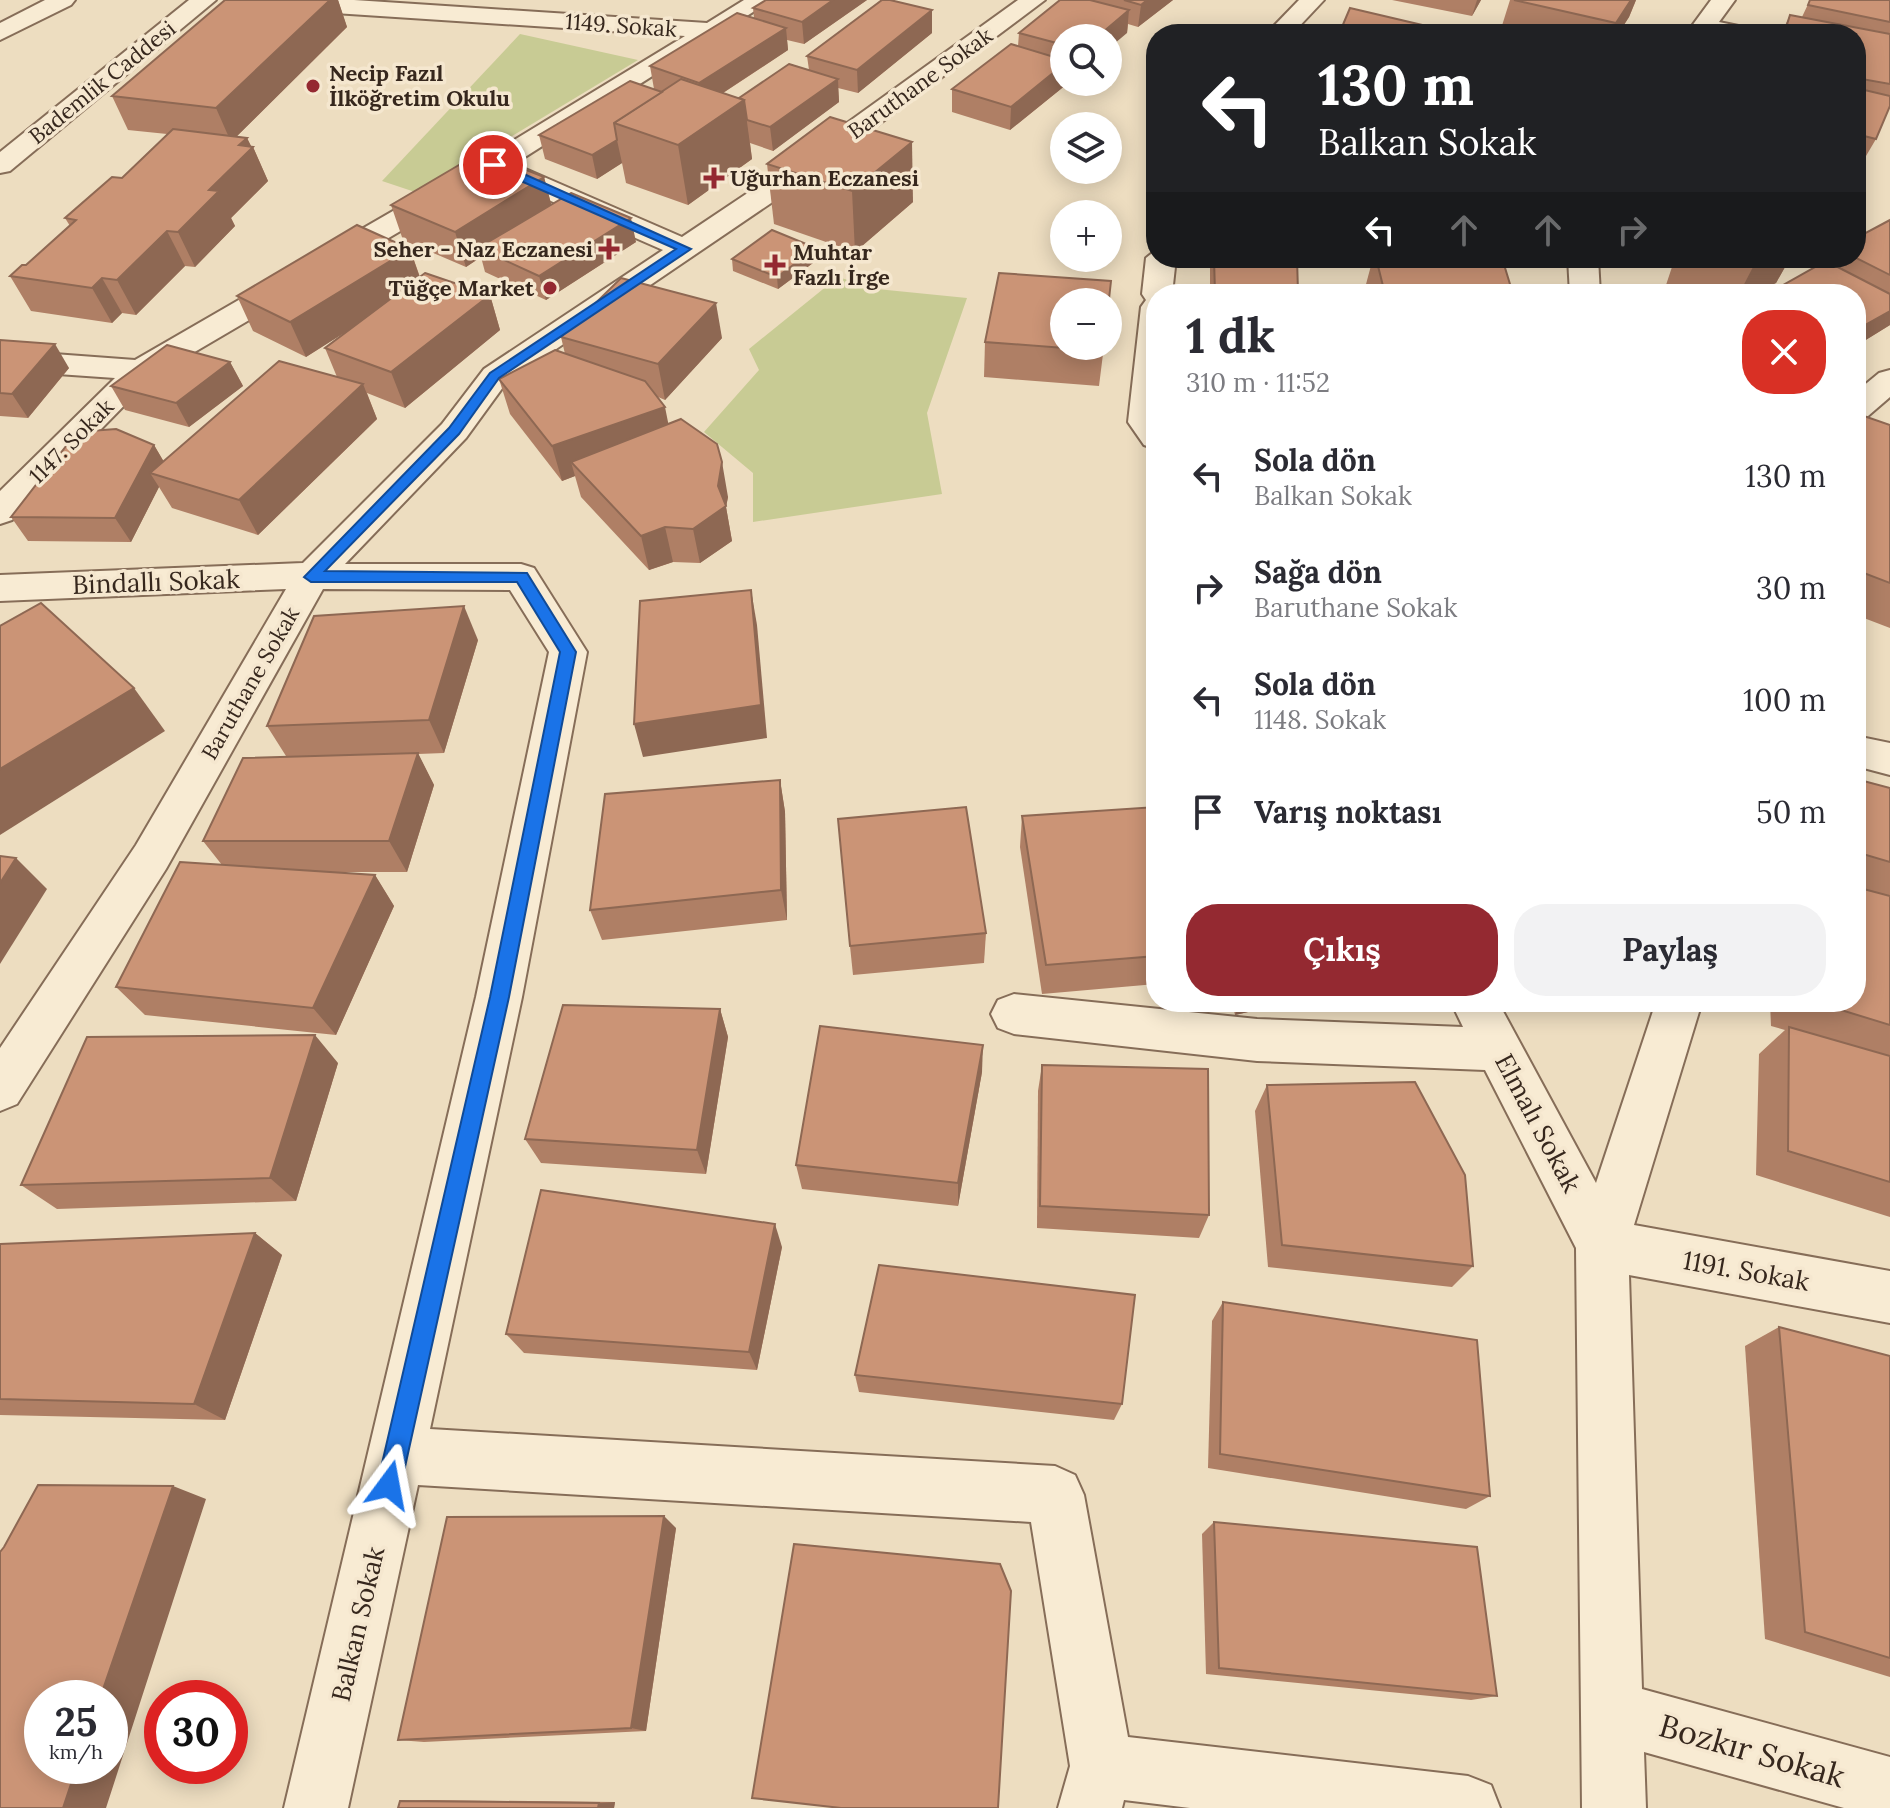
<!DOCTYPE html>
<html lang="tr">
<meta charset="utf-8">
<style>
:root{--surface:#fff;--page:#f2f2f3;--text:#2b2b33;--muted:#7c7c81;--accent:#942931}
body{margin:0;font-family:Lora,serif;background:var(--page);color:var(--text);height:100vh;display:flex;flex-direction:column;font-size:30px;white-space:nowrap}
*{box-sizing:border-box;margin:0}
p{font-size:26px;color:var(--muted)}
.icon{flex:none;width:44px;height:44px;fill:none;stroke:currentColor;stroke-width:2;stroke-linecap:round;stroke-linejoin:round}
.map{position:relative;flex:1;overflow:hidden}
.details{position:absolute;left:1146px;top:284px;width:720px;height:728px;display:flex;flex-direction:column;background:var(--surface);border-radius:32px;box-shadow:0 4px 20px #0003}
.details>*{flex:none}
.banner{position:absolute;left:1146px;top:24px;width:720px;height:244px;border-radius:32px;box-shadow:0 4px 20px #0003;background:#202124;color:#fff;overflow:hidden}
.controls{position:absolute;left:1050px;top:24px;display:grid;gap:16px}
.controls a{display:grid;place-items:center;width:72px;height:72px;border-radius:50%;background:var(--surface);box-shadow:0 4px 20px #0003;font-size:40px}
.speed{position:absolute;left:24px;top:1680px;display:flex;gap:16px;font-size:40px;font-weight:700;text-align:center}
.speed>*{display:grid;place-content:center;width:104px;height:104px;border-radius:50%;background:var(--surface);box-shadow:0 4px 20px #0003;line-height:1}
.speed small{font-size:20px;font-weight:400}
.speed .limit{border:12px solid #d22;background:#fff;color:#111}
.pin{position:absolute;display:grid;place-items:center;width:68px;height:68px;color:#fff;margin:-34px;border:4px solid #fff;border-radius:50%;box-shadow:0 2px 8px #0007}
.me{position:absolute;width:88px;margin:-44px;rotate:13deg;stroke-linejoin:round;filter:drop-shadow(0 0 6px #0008)}
.turn{display:flex;align-items:center;gap:28px;height:168px;padding:0 40px;font-size:36px}
.turn .icon{width:104px;height:104px;stroke-width:2.5}
.turn b{display:block;font-size:56px;line-height:68px}
.lanes{display:flex;align-items:center;height:76px;padding:0 40px;background:#0003;justify-content:center;gap:40px;direction:ltr}
.lanes .off{opacity:.35}
.round{display:grid;place-items:center;flex:none;width:84px;height:84px;border-radius:32px;background:var(--page)}
.summary{display:flex;align-items:center;justify-content:space-between;height:136px;padding:0 40px}
h1{font-size:48px;font-weight:800;line-height:60px}
.cta{display:flex;gap:16px;margin-top:auto;padding:16px 40px}
.cta a{flex:1;height:92px;border-radius:32px;background:var(--accent);color:#fff;font-size:32px;font-weight:800;line-height:92px;text-align:center}
.cta a+a{background:var(--page);color:var(--text)}
ul{padding:0;list-style:none}
li{display:flex;align-items:center;gap:24px;height:112px;padding:0 40px}
li div{flex:1}
li b{display:block;font-size:30px}
li em{font-style:normal}
.map>svg:first-child{display:block}
.green{fill:#c8cb94}
.lines{fill:none;stroke-linecap:round;stroke-linejoin:round}
.minor-casing{stroke:#866d58;stroke-width:4}
.tertiary-casing{stroke:#866d58;stroke-width:4}
.minor{fill:#f8ebd3;fill-rule:evenodd}
.tertiary{fill:#f8ebd3;fill-rule:evenodd}
.wall{fill:#af7f65}
.shaded-wall{fill:#8e6853}
.building{fill:#cb9476;stroke:#8e6853;stroke-width:2}
.route{fill:#1a73e8;stroke:#114b97;stroke-width:2}
.poi-dot{fill:#942931;stroke:#f5e7cf;stroke-width:3}
.labels{text-anchor:middle;stroke-width:7;stroke-linejoin:round;paint-order:stroke}
.far-street-label{font-size:22px;fill:#36271d;stroke:#f5e7cf}
.far-poi-label{font-size:22px;font-weight:bold;fill:#36271d;stroke:#f5e7cf;text-anchor:start}
.street-label{font-size:26px;fill:#36271d;stroke:#f5e7cf}
.near-street-label{font-size:32px;fill:#36271d;stroke:#f5e7cf}
</style>
<div class="map">
<svg width="1890" height="1808" viewBox="0 0 1890 1808">
<rect width="100%" height="100%" fill="#edddc0"/>
<g class="green">
<polygon points="520,34 638,60 418,193 382,181"/>
<polygon points="838,277 877,289 967,298 927,413 942,494 753,522 753,473 704,432 759,370 749,349"/>
</g>
<g class="lines">
<defs>
<g id="minor">
<polygon points="45,0 75,0 71,5 0,40 0,23"/>
<polygon points="232,0 354,0 707,23 744,0 772,0 514,164 682,237 779,172 1018,0 1045,0 799,184 506,383 466,438 345,564 521,564 534,568 587,652 522,997 430,1429 1055,1466 1075,1475 1084,1495 1128,1737 1468,1776 1491,1785 1500,1808 1190,1808 1124,1800 1122,1808 1058,1808 1070,1766 1031,1522 418,1485 348,1808 284,1808 476,997 549,652 510,590 323,589 166,869 17,1104 0,1111 0,1048 136,845 286,589 0,601 0,575 303,563 442,424 484,369 663,250 494,176 152,377 12,520 0,524 0,491 115,378 0,370 0,350 135,360 483,159 685,36 244,7 236,5"/>
<polygon points="1299,0 1324,0 1292,34 1266,34"/>
<polygon points="1711,0 1735,0 1719,22 1753,29 1756,34 1686,34"/>
<polygon points="1156,250 1156,258 1176,258 1172,294 1156,294 1156,449 1144,445 1128,422 1141,307 1146,300 1142,294 1146,258"/>
<polygon points="1568,258 1598,258 1600,294 1570,294"/>
<polygon points="1890,370 1890,397 1868,416 1856,419 1856,392 1879,373"/>
<polygon points="1014,994 1257,1019 1463,1027 1451,1002 1498,1002 1596,1183 1656,1002 1702,1002 1634,1225 1890,1271 1890,1323 1629,1275 1642,1689 1890,1757 1890,1808 1844,1808 1644,1752 1646,1808 1582,1808 1576,1248 1485,1070 1257,1061 1014,1034 998,1028 991,1014 998,1000"/>
</g>
<g id="tertiary">
<polygon points="189,0 216,0 10,171 0,173 0,152"/>
<polygon points="1856,736 1890,743 1890,775 1856,766"/>
</g>
</defs>
<use href="#minor" class="minor-casing"/>
<use href="#tertiary" class="tertiary-casing"/>
<use href="#minor" class="minor"/>
<use href="#tertiary" class="tertiary"/>
</g>
<g class="wall">
<polygon points="225,0 338,0 347,27 237,136 247,138 251,146 253,147 268,181 231,218 235,226 195,267 185,266 136,315 122,313 112,323 31,311 10,276 26,265 70,226 65,218 122,178 167,134 128,130 112,96"/>
<polygon points="867,0 804,44 787,40 788,50 723,93 739,98 809,70 807,56 932,33 858,93 838,88 839,102 773,151 750,143 752,159 688,205 626,183 622,163 597,179 545,159 539,135 654,89 650,66 754,18 753,8"/>
<polygon points="1060,0 1173,0 1138,27 1128,24 1127,33 1064,38 1064,82 1067,84 1010,130 952,112 952,89 1018,46 1019,33"/>
<polygon points="1392,0 1481,0 1472,16"/>
<polygon points="1510,0 1636,0 1629,17 1618,34 1509,34 1500,32"/>
<polygon points="1810,0 1890,0 1890,106 1876,139 1856,173 1856,34 1781,34 1790,15 1802,17"/>
<polygon points="767,164 913,202 855,252 774,224"/>
<polygon points="544,177 551,204 636,242 546,300 485,272 481,257 466,267 403,240 391,205"/>
<polygon points="1890,220 1890,325 1856,346 1856,294 1829,263 1832,258 1856,258"/>
<polygon points="816,248 817,260 778,289 733,271 732,259"/>
<polygon points="410,249 420,277 490,295 500,330 405,408 367,393 377,419 258,535 172,508 159,487 131,542 28,541 11,517 154,445 164,462 337,377 325,348 345,332 306,357 253,331 237,296"/>
<polygon points="1210,258 1297,258 1298,294 1210,294"/>
<polygon points="1373,258 1502,258 1513,294 1366,294 1365,288"/>
<polygon points="1675,258 1790,258 1776,283 1752,294 1702,294 1666,285"/>
<polygon points="561,337 722,338 665,400 658,397 668,424 728,497 726,507 732,541 700,563 673,562 649,570 581,497 575,476 562,481 510,414 499,379 565,354"/>
<polygon points="0,340 69,368 28,418 0,416"/>
<polygon points="985,342 1104,346 1099,386 984,377"/>
<polygon points="230,362 243,386 189,427 125,410 111,386"/>
<polygon points="1861,415 1890,425 1890,628 1856,615 1856,422"/>
<polygon points="478,640 444,753 418,754 434,785 407,872 329,872 375,875 394,906 336,1035 145,1015 116,987 222,865 203,841 286,756 267,726"/>
<polygon points="1856,779 1890,788 1890,1217 1756,1175 1759,1054 1785,1030 1771,1026 1770,1002 1856,1002"/>
<polygon points="780,780 785,812 787,920 602,940 590,910"/>
<polygon points="1156,807 1156,984 1042,994 1020,847 1022,816"/>
<polygon points="986,933 984,963 853,975 850,946"/>
<polygon points="1232,1002 1291,1002 1235,1015"/>
<polygon points="720,1009 728,1037 706,1174 541,1163 525,1139"/>
<polygon points="338,1063 296,1201 57,1209 21,1185"/>
<polygon points="1042,1065 1209,1215 1199,1238 1037,1228 1038,1091"/>
<polygon points="982,1072 958,1206 802,1189 796,1165"/>
<polygon points="1267,1085 1473,1266 1452,1287 1268,1267 1255,1111"/>
<polygon points="255,1233 282,1255 225,1420 0,1415 0,1244"/>
<polygon points="782,1247 757,1370 524,1353 506,1334"/>
<polygon points="1223,1302 1490,1496 1466,1509 1208,1468 1212,1321"/>
<polygon points="1779,1327 1890,1356 1890,1677 1765,1639 1745,1346"/>
<polygon points="855,1375 1122,1404 1114,1420 859,1392"/>
<polygon points="1214,1522 1497,1696 1471,1700 1206,1674 1202,1534"/>
<polygon points="676,1528 646,1731 424,1742 398,1740"/>
<polygon points="427,1800 615,1802 614,1808 398,1808 400,1801"/>
</g>
<g class="shaded-wall">
<polygon points="330,0 338,0 347,27 231,142 216,108"/>
<polygon points="833,0 867,0 804,44 802,22"/>
<polygon points="1147,0 1173,0 1138,27 1141,5"/>
<polygon points="1477,0 1481,0 1472,16"/>
<polygon points="1631,0 1636,0 1629,17 1618,34 1612,34 1616,23"/>
<polygon points="932,10 932,33 858,93 857,70"/>
<polygon points="1129,10 1127,33 1108,49 1108,38 1096,38"/>
<polygon points="786,28 788,50 703,106 699,83"/>
<polygon points="1064,64 1064,82 1067,82 1067,84 1010,130 1011,107"/>
<polygon points="838,79 839,102 773,151 770,127"/>
<polygon points="744,100 752,159 688,205 678,145"/>
<polygon points="247,138 252,148 253,147 268,181 231,218 235,226 195,267 178,232 209,190 239,145"/>
<polygon points="617,140 622,163 597,179 592,155"/>
<polygon points="912,142 913,202 855,252 852,191"/>
<polygon points="544,177 553,211 478,248 481,257 466,267 455,232"/>
<polygon points="631,218 636,242 546,300 539,276"/>
<polygon points="167,231 185,266 136,315 117,280"/>
<polygon points="816,248 817,260 778,289 777,277"/>
<polygon points="410,249 422,284 306,357 290,322"/>
<polygon points="1773,258 1790,258 1776,283 1752,294 1739,294 1753,267"/>
<polygon points="102,278 122,313 112,323 92,288"/>
<polygon points="490,295 500,330 405,408 391,372"/>
<polygon points="716,303 722,338 665,400 658,364"/>
<polygon points="1890,311 1890,325 1856,346 1856,330"/>
<polygon points="55,344 69,368 28,418 12,394"/>
<polygon points="230,362 243,386 189,427 176,403"/>
<polygon points="363,384 377,419 258,535 239,500"/>
<polygon points="665,407 672,442 571,462 575,476 562,481 552,446"/>
<polygon points="154,445 168,469 150,473 159,487 131,542 115,518"/>
<polygon points="722,462 728,497 726,507 732,541 700,563 693,529 718,486"/>
<polygon points="665,527 673,562 649,570 641,536"/>
<polygon points="751,590 757,625 767,738 643,757 634,724"/>
<polygon points="464,606 478,640 444,753 429,720"/>
<polygon points="134,688 165,731 0,835 0,769"/>
<polygon points="418,753 434,785 407,872 389,841"/>
<polygon points="780,780 785,812 787,920 781,890"/>
<polygon points="16,858 47,889 0,964 0,883"/>
<polygon points="375,875 394,906 336,1035 313,1008"/>
<polygon points="1240,1002 1291,1002 1235,1015"/>
<polygon points="720,1009 728,1037 706,1174 697,1150"/>
<polygon points="315,1035 338,1063 296,1201 270,1178"/>
<polygon points="983,1045 982,1072 958,1206 958,1183"/>
<polygon points="775,1224 782,1247 757,1370 749,1352"/>
<polygon points="255,1233 282,1255 225,1420 194,1404"/>
<polygon points="173,1486 206,1499 106,1808 63,1808 77,1766 110,1766 110,1698 100,1698"/>
<polygon points="664,1516 676,1528 646,1731 631,1728"/>
<polygon points="615,1802 614,1808 598,1808 599,1803"/>
</g>
<g class="building">
<polygon points="225,0 330,0 216,108 112,96"/>
<polygon points="766,0 833,0 802,22 753,8"/>
<polygon points="882,0 890,0 932,10 857,70 807,56"/>
<polygon points="1060,0 1090,0 1129,10 1096,38 1064,38 1064,45 1019,33"/>
<polygon points="1124,0 1147,0 1141,5"/>
<polygon points="1514,0 1631,0 1616,23"/>
<polygon points="1810,0 1890,0 1890,22 1808,5"/>
<polygon points="1350,8 1435,28 1432,34 1339,34"/>
<polygon points="737,13 786,28 699,83 650,66"/>
<polygon points="1790,15 1890,34 1890,84 1856,78 1856,34 1784,34"/>
<polygon points="1011,44 1064,60 1064,64 1011,107 952,89"/>
<polygon points="789,64 838,79 770,127 747,120 744,100 739,98"/>
<polygon points="681,79 744,100 678,145 614,123"/>
<polygon points="630,81 662,92 614,123 617,140 592,155 539,135"/>
<polygon points="1856,88 1890,96 1890,106 1876,139 1856,134"/>
<polygon points="830,117 912,142 852,191 767,164"/>
<polygon points="173,129 247,138 239,145 253,147 209,190 219,191 178,232 167,231 117,280 102,278 92,288 10,276 22,265 26,265 76,220 65,218 112,177 122,178"/>
<polygon points="481,152 544,177 455,232 391,205"/>
<polygon points="571,193 631,218 539,276 478,248"/>
<polygon points="1890,220 1890,275 1856,258 1856,238"/>
<polygon points="357,225 410,249 290,322 237,296"/>
<polygon points="772,230 816,248 777,277 732,259"/>
<polygon points="1214,258 1297,258 1298,292 1215,293"/>
<polygon points="1376,258 1502,258 1513,294 1385,294"/>
<polygon points="1716,258 1773,258 1753,267"/>
<polygon points="1826,261 1890,294 1890,311 1856,330 1856,294 1767,294"/>
<polygon points="425,273 490,295 391,372 325,348"/>
<polygon points="999,273 1111,281 1108,308 1108,302 1064,302 1064,346 1104,346 1103,351 985,342"/>
<polygon points="621,278 716,303 658,364 561,337"/>
<polygon points="0,340 55,344 12,394 0,393"/>
<polygon points="167,345 230,362 176,403 111,386"/>
<polygon points="555,350 645,381 665,407 552,446 499,379"/>
<polygon points="279,361 363,384 239,500 150,473"/>
<polygon points="1861,415 1890,425 1890,583 1856,570 1856,428"/>
<polygon points="681,419 717,444 722,462 718,486 726,506 693,529 665,527 641,536 571,462"/>
<polygon points="116,429 154,445 115,518 11,517 77,432"/>
<polygon points="751,590 761,705 634,724 640,601"/>
<polygon points="41,603 134,688 0,769 0,626"/>
<polygon points="464,606 429,720 267,726 314,616"/>
<polygon points="418,753 389,841 203,841 243,758"/>
<polygon points="1856,779 1890,788 1890,862 1856,852"/>
<polygon points="780,780 781,890 590,910 605,794"/>
<polygon points="966,807 986,933 850,946 838,819"/>
<polygon points="1156,807 1156,956 1046,965 1022,816"/>
<polygon points="0,856 16,858 0,883"/>
<polygon points="180,862 375,875 313,1008 116,987"/>
<polygon points="1856,887 1890,896 1890,1025 1815,1002 1856,1002"/>
<polygon points="563,1005 720,1009 697,1150 525,1139"/>
<polygon points="820,1026 983,1045 958,1183 796,1165"/>
<polygon points="1789,1027 1890,1056 1890,1182 1788,1151"/>
<polygon points="315,1035 270,1178 21,1185 87,1037"/>
<polygon points="1042,1065 1208,1069 1209,1215 1040,1206"/>
<polygon points="1415,1082 1465,1175 1473,1266 1282,1245 1267,1085"/>
<polygon points="541,1190 775,1224 749,1352 506,1334"/>
<polygon points="255,1233 194,1404 0,1399 0,1244"/>
<polygon points="879,1265 1135,1295 1122,1404 855,1375"/>
<polygon points="1223,1302 1477,1340 1490,1496 1220,1454"/>
<polygon points="1779,1327 1890,1356 1890,1658 1805,1632"/>
<polygon points="38,1485 173,1486 100,1698 42,1698 42,1766 77,1766 63,1808 0,1808 0,1552 4,1547"/>
<polygon points="664,1516 631,1728 398,1740 447,1517"/>
<polygon points="1214,1522 1477,1547 1497,1696 1219,1668"/>
<polygon points="794,1544 1000,1564 1011,1591 998,1808 841,1808 752,1798"/>
<polygon points="400,1801 599,1803 598,1808 398,1808"/>
</g>
<polygon class="route" points="489,162 497,162 691,249 499,378 459,434 325,571 527,573 576,652 509,997 401,1485 398,1493 389,1497 381,1493 377,1485 490,997 560,652 517,582 311,582 304,577 449,428 490,373 676,249 489,167"/>
<g class="poi-dot">
<circle cx="313" cy="86" r="8"/>
<path d="M710 166h8v8h8v8h-8v8h-8v-8h-8v-8h8z"/>
<path d="M605 237h8v8h8v8h-8v8h-8v-8h-8v-8h8z"/>
<path d="M771 253h8v8h8v8h-8v8h-8v-8h-8v-8h8z"/>
<circle cx="550" cy="288" r="8"/>
</g>
<g class="labels">
<g class="far-street-label">
<text transform="translate(621 25) rotate(4)" y="8">1149. Sokak</text>
<text transform="translate(102 82) rotate(-39)" y="8">Bademlik Caddesi</text>
<text transform="translate(920 83) rotate(-36)" y="8">Baruthane Sokak</text>
<text transform="translate(71 441) rotate(-45)" y="8">1147. Sokak</text>
<text transform="translate(250 683) rotate(-60)" y="8">Baruthane Sokak</text>
</g>
<g class="far-poi-label">
<text x="329" y="81">Necip Fazıl<tspan x="329" dy="25">İlköğretim Okulu</tspan></text>
<text x="730" y="186">Uğurhan Eczanesi</text>
<text x="593" y="257" text-anchor="end">Seher - Naz Eczanesi</text>
<text x="793" y="260">Muhtar<tspan x="793" dy="25">Fazlı İrge</tspan></text>
<text x="534" y="296" text-anchor="end">Tüğçe Market</text>
</g>
<g class="street-label">
<text transform="translate(156 582) rotate(-2)" y="9">Bindallı Sokak</text>
<text transform="translate(1538 1123) rotate(62)" y="9">Elmalı Sokak</text>
<text transform="translate(1746 1271) rotate(10)" y="9">1191. Sokak</text>
<text transform="translate(358 1624) rotate(-77)" y="9">Balkan Sokak</text>
</g>
<g class="near-street-label">
<text transform="translate(1752 1751) rotate(16)" y="11">Bozkır Sokak</text>
</g>
</g>
</svg>
<div class="controls">
<a><svg class="icon" aria-label="search" viewBox="0 0 24 24"><circle cx="10" cy="10" r="6"/><path d="M15 15l6 6"/></svg></a>
<a><svg class="icon" aria-label="layers" viewBox="0 0 24 24"><path d="M12 4l9 5-9 5-9-5zM3 14l9 5 9-5"/></svg></a>
<a>+</a>
<a>−</a>
</div>
<div class="speed"><div>25<small>km/h</small></div><div class="limit">30</div></div>
<div class="pin" style="left:493px;top:165px;background:#d93025"><svg class="icon" aria-label="arrive" viewBox="0 0 24 24"><path d="M6 21V4h12l-3 4 3 4H6"/></svg></div>
<svg class="me" style="left:389px;top:1485px" viewBox="-20 -20 40 40"><path d="M0-17L14 15 0 8-14 15z" fill="#1a73e8" stroke="#fff" stroke-width="4"/></svg>
<div class="banner">
<div class="turn"><svg class="icon" aria-label="left" viewBox="0 0 24 24"><path d="M17 20v-9H6M10 6l-5 5 5 5"/></svg><div><b>130 m</b>Balkan Sokak</div></div>
<div class="lanes"><svg class="icon" aria-label="left" viewBox="0 0 24 24"><path d="M17 20v-9H6M10 6l-5 5 5 5"/></svg><svg class="icon off" aria-label="ahead" viewBox="0 0 24 24"><path d="M12 20V5M6 11l6-6 6 6"/></svg><svg class="icon off" aria-label="ahead" viewBox="0 0 24 24"><path d="M12 20V5M6 11l6-6 6 6"/></svg><svg class="icon off" aria-label="right" viewBox="0 0 24 24"><path d="M7 20v-9h11M14 6l5 5-5 5"/></svg></div>
</div>
<section class="details">
<div class="summary"><div><h1>1 dk</h1><p>310 m · 11:52</p></div><a class="round" style="background:#d93025;color:#fff"><svg class="icon" aria-label="close" viewBox="0 0 24 24"><path d="M6 6l12 12M18 6L6 18"/></svg></a></div>
<ul>
<li><svg class="icon" aria-label="left" viewBox="0 0 24 24"><path d="M17 20v-9H6M10 6l-5 5 5 5"/></svg><div><b>Sola dön</b><p>Balkan Sokak</p></div><em>130 m</em></li>
<li><svg class="icon" aria-label="right" viewBox="0 0 24 24"><path d="M7 20v-9h11M14 6l5 5-5 5"/></svg><div><b>Sağa dön</b><p>Baruthane Sokak</p></div><em>30 m</em></li>
<li><svg class="icon" aria-label="left" viewBox="0 0 24 24"><path d="M17 20v-9H6M10 6l-5 5 5 5"/></svg><div><b>Sola dön</b><p>1148. Sokak</p></div><em>100 m</em></li>
<li><svg class="icon" aria-label="arrive" viewBox="0 0 24 24"><path d="M6 21V4h12l-3 4 3 4H6"/></svg><div><b>Varış noktası</b></div><em>50 m</em></li>
</ul>
<div class="cta"><a>Çıkış</a><a>Paylaş</a></div>
</section>
</div>
